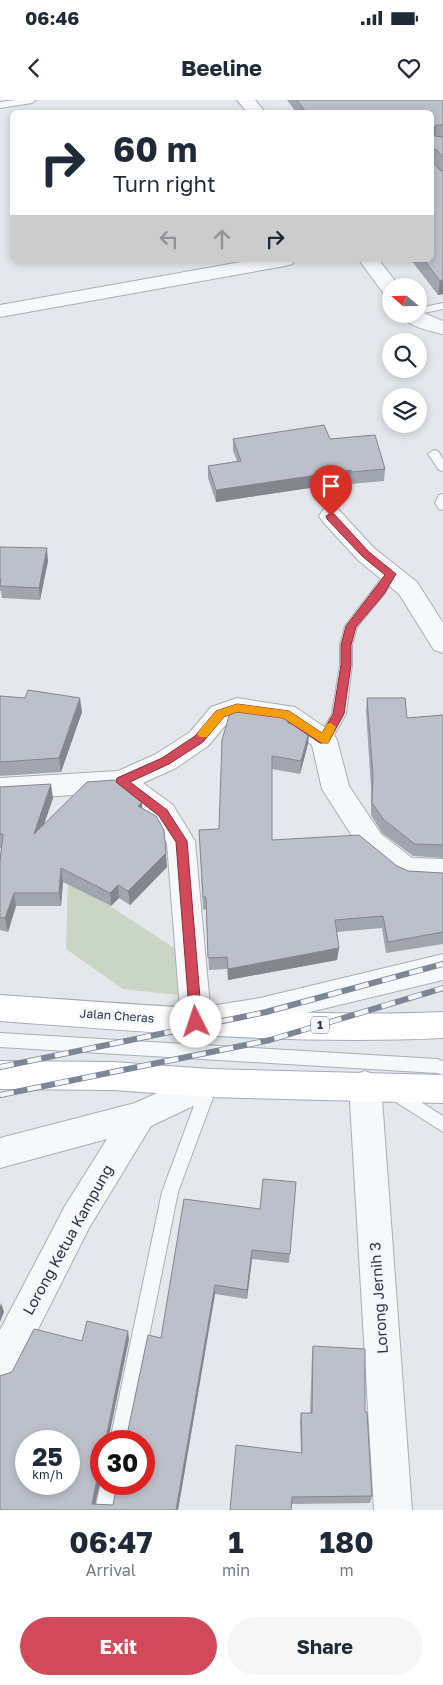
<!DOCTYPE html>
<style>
:root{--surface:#fff;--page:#f6f6f7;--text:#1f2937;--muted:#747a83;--accent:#d1495b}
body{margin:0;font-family:"Golos Text",sans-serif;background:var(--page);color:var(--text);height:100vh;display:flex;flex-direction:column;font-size:19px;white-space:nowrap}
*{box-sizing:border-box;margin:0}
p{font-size:16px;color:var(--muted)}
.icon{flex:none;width:28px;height:28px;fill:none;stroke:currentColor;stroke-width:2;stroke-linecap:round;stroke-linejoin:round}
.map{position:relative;height:1410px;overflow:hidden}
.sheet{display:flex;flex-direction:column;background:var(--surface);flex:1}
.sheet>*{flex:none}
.guide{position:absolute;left:10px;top:10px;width:424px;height:152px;border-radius:8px;box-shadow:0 2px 8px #0003;background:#fff;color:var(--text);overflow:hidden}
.needle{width:32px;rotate:290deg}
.fabs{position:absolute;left:382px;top:178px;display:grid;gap:10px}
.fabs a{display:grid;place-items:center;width:45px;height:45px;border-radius:50%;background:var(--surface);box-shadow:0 2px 8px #0003;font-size:25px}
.speed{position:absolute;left:15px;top:1330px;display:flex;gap:10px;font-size:25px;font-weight:700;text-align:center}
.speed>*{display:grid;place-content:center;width:65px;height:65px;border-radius:50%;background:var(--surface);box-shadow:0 2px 8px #0003;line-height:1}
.speed small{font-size:12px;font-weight:400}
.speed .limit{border:8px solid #d22;background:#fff;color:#111}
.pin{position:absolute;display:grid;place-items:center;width:42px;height:42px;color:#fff;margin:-51px -21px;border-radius:50% 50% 50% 0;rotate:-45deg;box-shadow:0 0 5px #0007}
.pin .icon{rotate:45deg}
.me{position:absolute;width:55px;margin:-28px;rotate:356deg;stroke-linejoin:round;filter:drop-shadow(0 0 4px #0008)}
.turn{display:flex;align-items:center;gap:18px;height:105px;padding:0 20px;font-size:22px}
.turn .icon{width:65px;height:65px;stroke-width:2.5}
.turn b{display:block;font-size:35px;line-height:42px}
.lanes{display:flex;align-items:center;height:48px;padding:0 20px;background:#0003;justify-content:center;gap:25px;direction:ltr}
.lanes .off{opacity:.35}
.eta{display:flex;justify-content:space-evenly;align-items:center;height:85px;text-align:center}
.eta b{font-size:30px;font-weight:700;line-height:35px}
.action{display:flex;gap:10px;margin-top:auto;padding:10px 20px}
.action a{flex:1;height:58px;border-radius:30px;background:var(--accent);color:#fff;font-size:20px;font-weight:700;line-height:58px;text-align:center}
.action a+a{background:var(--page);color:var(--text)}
.status{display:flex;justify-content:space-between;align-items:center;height:35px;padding:0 25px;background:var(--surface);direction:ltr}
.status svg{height:14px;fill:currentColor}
header{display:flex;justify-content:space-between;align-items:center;height:65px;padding:0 20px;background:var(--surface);font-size:22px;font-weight:700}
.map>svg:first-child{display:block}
.green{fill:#c9d6c5}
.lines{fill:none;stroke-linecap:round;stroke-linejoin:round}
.service-casing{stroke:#a9aeb7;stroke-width:2}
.minor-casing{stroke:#a9aeb7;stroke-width:2}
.primary-casing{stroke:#a3abb8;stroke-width:2}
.service{fill:#f7f8fa;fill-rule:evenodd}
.minor{fill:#f7f8fa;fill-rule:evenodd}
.primary{fill:#fff;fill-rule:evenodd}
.rail-casing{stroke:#7d8696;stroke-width:6}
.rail{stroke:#f4f6f9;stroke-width:4.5;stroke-dasharray:14;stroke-linecap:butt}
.wall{fill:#a1a5ae;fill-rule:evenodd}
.shaded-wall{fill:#83868d}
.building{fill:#bbc0ca;stroke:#83868d;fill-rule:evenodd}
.route{fill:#d1495b;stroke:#882f3b}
.slow{fill:#f59e0b}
.labels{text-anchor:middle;stroke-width:5;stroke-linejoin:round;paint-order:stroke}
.shield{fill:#f4f6f9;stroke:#676e7b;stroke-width:1}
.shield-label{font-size:11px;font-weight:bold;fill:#2b3445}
.street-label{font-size:12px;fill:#2b3445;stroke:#f4f6f9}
.near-street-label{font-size:15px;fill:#2b3445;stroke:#f4f6f9}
</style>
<div class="status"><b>06:46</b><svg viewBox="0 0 49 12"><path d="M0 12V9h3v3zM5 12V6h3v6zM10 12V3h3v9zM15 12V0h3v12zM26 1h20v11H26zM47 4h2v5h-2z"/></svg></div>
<header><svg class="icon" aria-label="back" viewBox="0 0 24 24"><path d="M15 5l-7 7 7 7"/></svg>Beeline<svg class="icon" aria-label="heart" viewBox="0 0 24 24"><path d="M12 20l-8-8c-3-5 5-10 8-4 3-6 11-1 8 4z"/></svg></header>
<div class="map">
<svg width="443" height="1410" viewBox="0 0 443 1410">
<rect width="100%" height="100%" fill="#e4e7ec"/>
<polygon class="green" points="68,779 176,849 178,895 123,889 66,849"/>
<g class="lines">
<defs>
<g id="service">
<polygon points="15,0 36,0 32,3 0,8 0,2"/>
<polygon points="443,203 443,209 419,214 418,214 419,208"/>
<polygon points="434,350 438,351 443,359 443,371 439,370 428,354"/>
<polygon points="443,394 443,410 439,409 435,403 439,395"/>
<polygon points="391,470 397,474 384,494 357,527 352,545 352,565 346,614 329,644 319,644 317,640 332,614 340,565 340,545 345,526 387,471"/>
<polygon points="0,933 437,959 443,961 443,975 437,973 0,947"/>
<polygon points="210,977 216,979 218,984 178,1092 128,1341 110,1341 162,1092 202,984 204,979"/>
<polygon points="394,985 443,1016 443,1032 388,997 386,992 388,987"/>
<polygon points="101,1383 119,1384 113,1410 95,1410"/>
</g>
<g id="minor">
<polygon points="237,0 255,0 265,12 247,12"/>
<polygon points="252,160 295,160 292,164 285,166 0,217 0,205"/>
<polygon points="359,160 379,160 399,186 391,186 391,196 384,194"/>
<path d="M419,211L443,221V234C429,231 407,226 399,214H419Z"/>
<polygon points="331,408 339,410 374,448 417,482 443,523 443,553 434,550 399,494 358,460 323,422 319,416 323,410"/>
<polygon points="237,598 295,607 333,633 337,640 349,686 381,734 412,758 443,759 443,783 406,781 396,777 361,750 322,689 312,645 280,623 238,618 229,621 208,646 176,668 143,683 173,705 195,741 210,906 260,898 443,854 443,880 260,924 196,935 185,931 181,922 167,743 153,721 116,692 0,700 0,678 118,671 156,654 190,632 211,607"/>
<polygon points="210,969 221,973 226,983 221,993 151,1026 89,1128 13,1279 0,1284 0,1230 65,1106 107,1039 0,1068 0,1038 135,1003"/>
<polygon points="365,971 376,975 381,985 412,1410 374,1410 349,985 354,975"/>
</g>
<g id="primary">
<path d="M0,895C147,905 295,918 443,912V938C296,945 147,932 0,921Z"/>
<polygon points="0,961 113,962 210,969 443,975 443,1003 210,997 113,990 0,989"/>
</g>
</defs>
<use href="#service" class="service-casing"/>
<use href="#minor" class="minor-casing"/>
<use href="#primary" class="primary-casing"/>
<use href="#service" class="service"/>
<use href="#minor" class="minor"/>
<use href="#primary" class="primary"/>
<defs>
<g id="rail">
<polyline points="0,967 266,912 443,864"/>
<polyline points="0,995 270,940 443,888"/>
</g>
</defs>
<use href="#rail" class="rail-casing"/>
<use href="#rail" class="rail"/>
</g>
<g class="wall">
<polygon points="287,0 443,0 443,194 438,195 411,160 431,160 431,12 296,12"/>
<polygon points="233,339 330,339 385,369 384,381 350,384 350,382 216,402 208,378 208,366 237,361 233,351"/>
<polygon points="0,447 48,461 40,500 2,498 1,491 0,491"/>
<polygon points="0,596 82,612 61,672 0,676"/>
<polygon points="367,598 407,618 443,615 443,758 413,756 382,733 371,715 371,688 366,611"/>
<polygon points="289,618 289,623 309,632 308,644 300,674 272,669 272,740 397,766 408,771 443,773 443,844 386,853 382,828 337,832 339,848 337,860 228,880 227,869 209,870 206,809 203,810 199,730 219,729"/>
<polygon points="0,687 53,698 44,724 143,709 167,767 130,805 119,798 111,806 63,782 61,806 16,806 8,832 0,830 0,761 1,748 0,748"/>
<path d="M296,1082L289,1163L252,1159L247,1199L215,1194L178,1410H0L12,1272L82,1241L129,1239L109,1335H127L161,1238L260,1109ZM101,1341L144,1384L113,1405L95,1404L100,1382H101Z"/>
<polygon points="313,1246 365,1312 372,1396 370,1403 291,1404 230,1410 301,1353 300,1321 301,1313 310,1313 312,1254"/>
</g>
<g class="shaded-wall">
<polygon points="436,25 435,39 432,31"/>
<polygon points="443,180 443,194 438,195 440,181"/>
<polygon points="351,370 350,382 216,402 216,390"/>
<polygon points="47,448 48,461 40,500 39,488"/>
<polygon points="80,598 82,612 61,672 59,658"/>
<polygon points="309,632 308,644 300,674 301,661"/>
<polygon points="51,684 53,698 36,748 34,734"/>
<polygon points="142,702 143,716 138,706"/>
<polygon points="166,753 167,767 130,805 128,791"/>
<polygon points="61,768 63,782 61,806 59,793"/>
<polygon points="118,785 119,798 111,806 110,793"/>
<polygon points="14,793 16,806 8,832 5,818"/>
<polygon points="339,848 337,860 228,880 228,869"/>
<polygon points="252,1150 252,1159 247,1199 247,1190"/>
<polygon points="215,1185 215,1194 178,1410 176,1410"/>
<polygon points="1,1203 4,1212 0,1222 0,1206"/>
<polygon points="128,1231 129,1239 108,1341 107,1333"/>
<polygon points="98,1374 100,1382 94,1410 92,1404"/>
</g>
<g class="building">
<polygon points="297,0 443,0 443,25 436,25 432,31 435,36 443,37 443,57 437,50 431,49 431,58 431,12 306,12"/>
<polygon points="431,60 440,70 443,71 443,180 440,181 424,160 431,160"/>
<polygon points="324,325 330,339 375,335 385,369 351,372 351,370 216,390 208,366 241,361 233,339"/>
<polygon points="0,447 47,448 39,488 0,486 1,479 0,479"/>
<polygon points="28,590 80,598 59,658 0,662 0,596 25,598"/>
<polygon points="367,598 405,598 407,618 443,615 443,745 415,744 384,720 372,703 373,675"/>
<polygon points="238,607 280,612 289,618 288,623 299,625 309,632 301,661 272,656 272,740 359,735 397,766 408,771 443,773 443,832 388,842 383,816 335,820 339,848 228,869 227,857 208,858 206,797 203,797 199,730 219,729 222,640 231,609"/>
<polygon points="114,680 142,702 138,706 156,716 164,730 166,753 128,791 118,785 110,793 61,768 59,793 14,793 5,818 0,817 0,761 3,734 0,734 0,687 51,684 34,734 87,682"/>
<path d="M263,1079L296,1082L290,1154L252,1150L247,1190L215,1185L176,1410H0V1276L12,1272L34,1229L82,1241L87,1221L128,1231L107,1333L108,1335H127L148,1235L161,1238L184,1099L260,1109ZM26,1341H69V1384H26ZM101,1341H144V1384H117L113,1405L92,1404L98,1374L101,1375Z"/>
<polygon points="313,1246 365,1249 365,1312 367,1312 372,1396 292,1397 291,1410 230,1410 236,1345 302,1353 301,1313 312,1313"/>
</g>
<polygon class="route" points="331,413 334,414 369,452 396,474 384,494 356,527 351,545 351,565 344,614 328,643 320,643 283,618 237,612 224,617 203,642 169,664 130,682 167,710 187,741 202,922 201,926 196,927 192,926 190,922 176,742 159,716 116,682 117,678 162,658 195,636 216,611 237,604 289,611 322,633 333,614 341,565 341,545 346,526 385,475 362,456 327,419 326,416"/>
<polygon class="slow" points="237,604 289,611 322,633 327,624 331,623 336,627 328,643 324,644 283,618 237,612 224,617 207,637 199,637 197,634 199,631 216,611"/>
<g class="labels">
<rect class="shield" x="311" y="916.5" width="18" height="17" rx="4"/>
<g class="shield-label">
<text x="320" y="929">1</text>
</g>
<g class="street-label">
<text transform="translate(117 916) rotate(4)" y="4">Jalan Cheras</text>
</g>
<g class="near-street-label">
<text transform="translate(68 1140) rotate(-61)" y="5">Lorong Ketua Kampung</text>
<text transform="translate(379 1198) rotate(-94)" y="5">Lorong Jernih 3</text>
</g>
</g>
</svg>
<div class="fabs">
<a><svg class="needle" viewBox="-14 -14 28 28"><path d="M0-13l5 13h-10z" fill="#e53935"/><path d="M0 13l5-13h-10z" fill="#747a83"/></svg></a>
<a><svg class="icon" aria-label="search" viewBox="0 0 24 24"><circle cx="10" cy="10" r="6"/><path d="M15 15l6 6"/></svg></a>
<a><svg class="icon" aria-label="layers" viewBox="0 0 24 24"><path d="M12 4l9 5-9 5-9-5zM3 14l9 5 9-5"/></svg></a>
</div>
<div class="speed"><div>25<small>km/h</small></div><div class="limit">30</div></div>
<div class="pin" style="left:331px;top:416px;background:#d93025"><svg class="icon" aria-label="arrive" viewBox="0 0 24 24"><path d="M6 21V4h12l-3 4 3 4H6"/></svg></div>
<svg class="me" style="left:196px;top:922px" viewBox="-20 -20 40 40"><circle r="19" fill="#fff"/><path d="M0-13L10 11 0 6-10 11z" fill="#d1495b"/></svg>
<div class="guide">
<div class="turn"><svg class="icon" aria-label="right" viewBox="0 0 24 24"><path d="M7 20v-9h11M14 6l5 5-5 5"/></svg><div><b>60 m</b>Turn right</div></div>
<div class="lanes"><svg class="icon off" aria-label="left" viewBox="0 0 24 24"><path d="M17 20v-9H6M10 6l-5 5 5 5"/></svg><svg class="icon off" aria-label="ahead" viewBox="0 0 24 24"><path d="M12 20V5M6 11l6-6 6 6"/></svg><svg class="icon" aria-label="right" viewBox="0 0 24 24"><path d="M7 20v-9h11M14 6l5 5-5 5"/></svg></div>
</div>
</div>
<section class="sheet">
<div class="eta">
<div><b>06:47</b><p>Arrival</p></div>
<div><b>1</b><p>min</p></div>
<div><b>180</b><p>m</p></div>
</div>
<div class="action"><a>Exit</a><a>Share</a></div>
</section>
